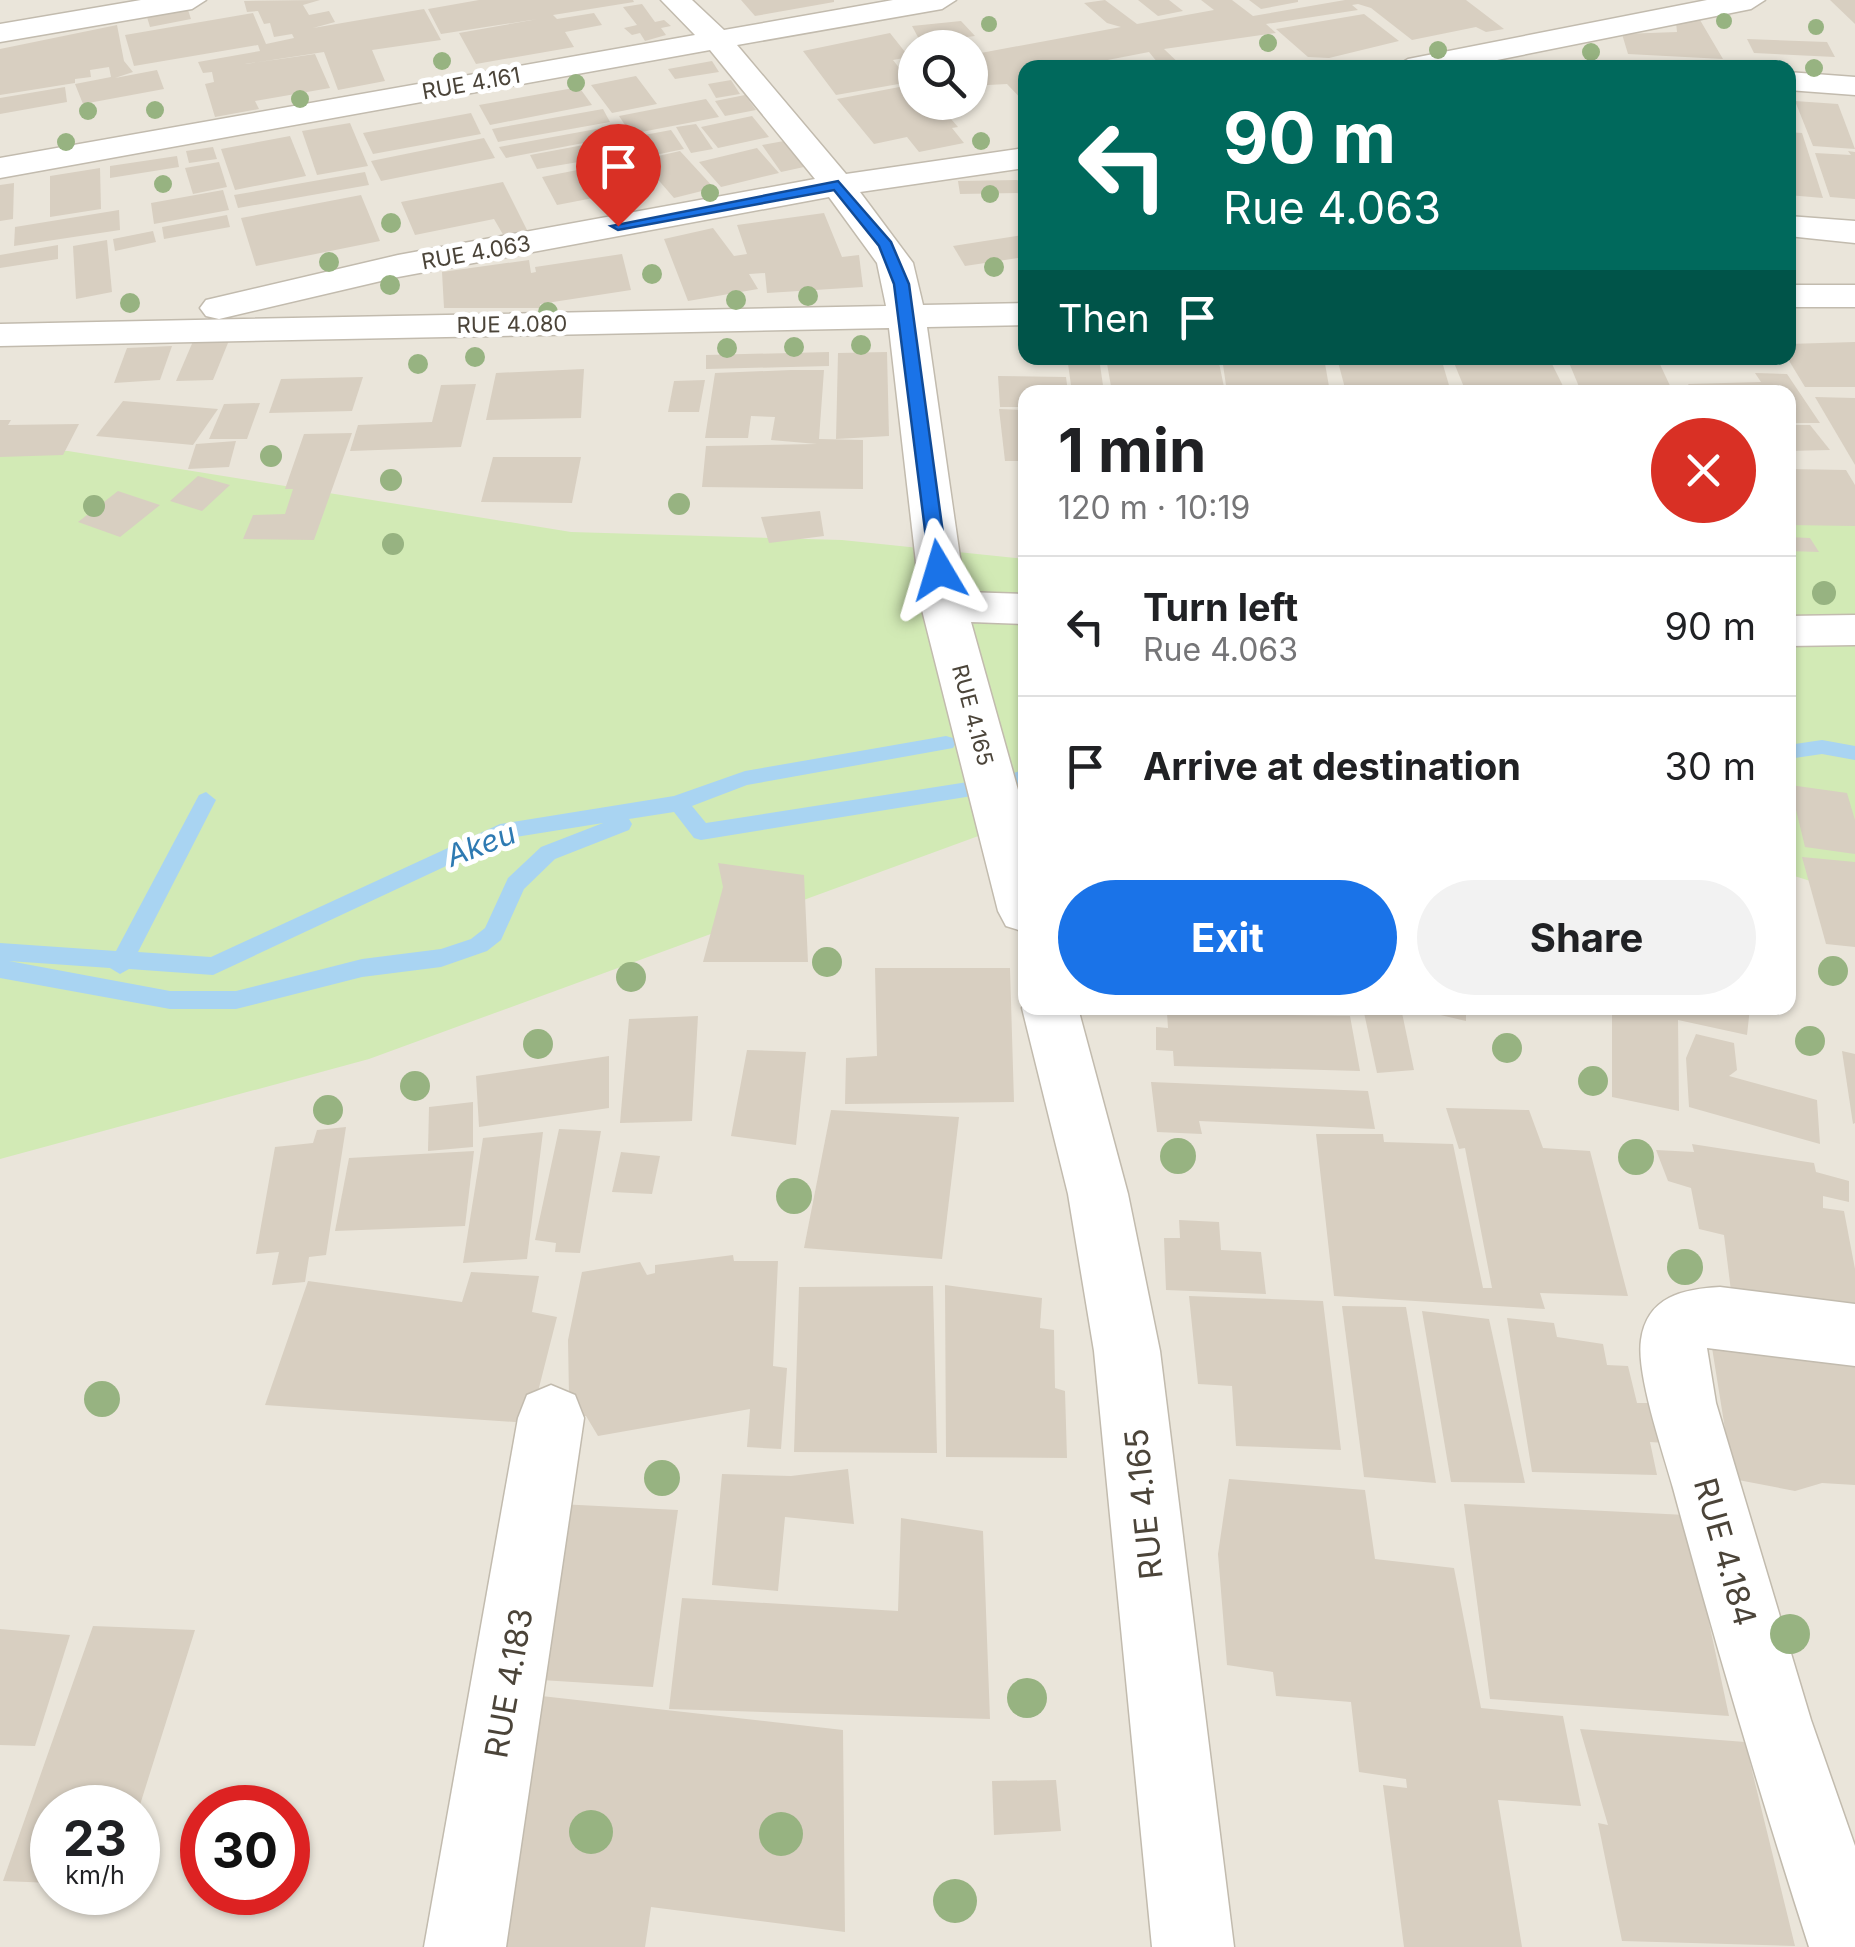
<!DOCTYPE html>
<meta charset="utf-8">
<style>
:root{--surface:#fff;--page:#f2f2f2;--text:#202124;--muted:#757577;--line:#e0e0e0;--accent:#1a73e8}
body{margin:0;font-family:Inter,sans-serif;background:var(--page);color:var(--text);height:100vh;display:flex;flex-direction:column;font-size:38px;white-space:nowrap}
*{box-sizing:border-box;margin:0}
p{font-size:32px;color:var(--muted)}
.icon{flex:none;width:55px;height:55px;fill:none;stroke:currentColor;stroke-width:2;stroke-linecap:round;stroke-linejoin:round}
.map{position:relative;flex:1;overflow:hidden}
.side{position:absolute;left:1018px;top:385px;width:778px;height:630px;display:flex;flex-direction:column;background:var(--surface);border-radius:20px;box-shadow:0 2px 8px #0004}
.side>*{flex:none}
.hud{position:absolute;left:1018px;top:60px;width:778px;height:305px;border-radius:20px;box-shadow:0 2px 8px #0004;background:#00695c;color:#fff;overflow:hidden}
.tools{position:absolute;left:898px;top:30px;display:grid;gap:20px}
.tools a{display:grid;place-items:center;width:90px;height:90px;border-radius:50%;background:var(--surface);box-shadow:0 2px 8px #0004;font-size:50px}
.speed{position:absolute;left:30px;top:1785px;display:flex;gap:20px;font-size:50px;font-weight:700;text-align:center}
.speed>*{display:grid;place-content:center;width:130px;height:130px;border-radius:50%;background:var(--surface);box-shadow:0 2px 8px #0004;line-height:1}
.speed small{font-size:25px;font-weight:400}
.speed .limit{border:15px solid #d22;background:#fff;color:#111}
.pin{position:absolute;display:grid;place-items:center;width:85px;height:85px;color:#fff;margin:-102px -42px;border-radius:50% 50% 50% 0;rotate:-45deg;box-shadow:0 0 10px #0007}
.pin .icon{rotate:45deg}
.me{position:absolute;width:110px;margin:-55px;rotate:353deg;stroke-linejoin:round;filter:drop-shadow(0 0 8px #0008)}
.turn{display:flex;align-items:center;gap:35px;height:210px;padding:0 40px;font-size:45px}
.turn .icon{width:130px;height:130px;stroke-width:2.5}
.turn b{display:block;font-size:70px;line-height:85px}
.then{display:flex;align-items:center;height:95px;padding:0 40px;background:#0003;gap:20px;font-size:38px}
.round{display:grid;place-items:center;flex:none;width:105px;height:105px;border-radius:52px;background:var(--page)}
.headline{display:flex;align-items:center;justify-content:space-between;height:170px;padding:0 40px}
h1{font-size:60px;font-weight:700;line-height:75px}
.primary-button{display:flex;gap:20px;margin-top:auto;padding:20px 40px}
.primary-button a{flex:1;height:115px;border-radius:60px;background:var(--accent);color:#fff;font-size:40px;font-weight:700;line-height:115px;text-align:center}
.primary-button a+a{background:var(--page);color:var(--text)}
ul{padding:0;list-style:none}
li{display:flex;align-items:center;gap:30px;height:140px;padding:0 40px;border-top:2px solid var(--line)}
li div{flex:1}
li b{display:block;font-size:38px}
li em{font-style:normal}
.map>svg:first-child{display:block}
.residential{fill:#eae5da;fill-rule:evenodd}
.green{fill:#d2eab5}
.lines{fill:none;stroke-linecap:round;stroke-linejoin:round}
.stream{fill:#a9d4f2;fill-rule:evenodd}
.building{fill:#d8cfc1}
.minor-casing{stroke:#c2bbae;stroke-width:3}
.minor{fill:#fff;fill-rule:evenodd}
.tree{fill:#97b381}
.route{fill:#1a73e8;stroke:#114b97;stroke-width:2.5}
.labels{text-anchor:middle;stroke-width:10;stroke-linejoin:round;paint-order:stroke}
.far-street-label{font-size:22px;fill:#4b4439;stroke:#fff}
.water-label{font-size:30px;font-style:italic;fill:#2e7ab2;stroke:#fff}
.near-street-label{font-size:32px;fill:#4b4439;stroke:#fff}
</style>
<div class="map">
<svg width="1855" height="1947" viewBox="0 0 1855 1947">
<rect width="100%" height="100%" fill="#f6f3ec"/>
<path class="residential" d="M0,0H1855V1947H0ZM915,48H970V102H915ZM1025,68H1788V358H1025ZM1025,392H1788V1008H1025ZM52,1808H138V1892H52ZM202,1808H288V1892H202Z"/>
<g class="green">
<polygon points="0,448 68,451 571,532 842,540 1025,559 1025,819 369,1059 0,1159"/>
<polygon points="1855,507 1855,895 1788,874 1788,513"/>
</g>
<g class="lines">
<g class="stream">
<path d="M946,736L953,738L956,743L953,748L747,785L692,806L706,823L1006,776L1025,769V784L1009,790L701,840L694,838L674,812L629,819L632,824L629,830L555,859L524,889L501,940L487,951L441,967L362,977L236,1009H170L0,978V943L116,951L199,795L206,792L216,800L138,952L211,957L500,824L674,796L745,771ZM603,823L541,847L508,878L485,928L471,939L441,949L362,959L236,991H170L9,961L110,968L120,974L129,969L213,975L504,839Z"/>
<polygon points="1822,740 1855,746 1855,760 1822,754 1788,759 1788,745"/>
</g>
</g>
<g class="building">
<polygon points="320,0 303,5 309,15 329,11 335,22 313,28 424,9 441,40 372,50 385,81 338,90 324,52 245,64 315,54 330,88 255,101 259,109 215,117 205,84 214,82 212,72 203,73 198,62 260,51 258,45 134,66 125,35 253,13 266,44 294,38 292,34 274,37 270,23 264,24 258,11 247,12 244,1"/>
<polygon points="479,0 633,0 634,2 553,15 557,19 594,13 602,25 565,32 574,47 476,64 459,33 538,19 441,34 428,9"/>
<polygon points="741,0 834,0 834,2 755,16"/>
<polygon points="1105,0 1137,24 1214,10 1201,0 1232,0 1253,16 1345,0 1466,0 1504,29 1486,32 1476,27 1412,40 1371,8 1358,4 1352,5 1358,10 1266,24 1276,33 1164,49 1184,68 1162,68 1149,52 1087,64 1090,68 1025,68 1025,103 1007,84 970,86 970,55 1121,27 1107,23 1084,3"/>
<polygon points="1138,0 1169,0 1183,11 1158,16"/>
<polygon points="1249,0 1298,0 1298,2 1261,9"/>
<polygon points="1830,0 1855,0 1855,24"/>
<polygon points="642,4 655,22 664,20 671,26 661,28 666,35 645,41 640,33 632,35 624,28 637,25 623,7"/>
<polygon points="188,10 191,19 150,27 147,17"/>
<polygon points="1364,14 1399,41 1329,58 1308,57 1276,29"/>
<polygon points="1700,20 1723,59 1628,54 1622,34 1677,32 1676,22"/>
<polygon points="961,21 975,36 926,42 930,48 909,44 920,41 912,26"/>
<polygon points="117,25 124,61 133,72 115,78 157,70 164,89 83,104 75,84 111,77 109,67 90,70 91,77 75,79 75,83 0,95 0,49"/>
<polygon points="890,33 909,57 893,60 910,82 836,95 803,51"/>
<polygon points="1747,39 1827,42 1835,57 1754,53"/>
<polygon points="712,61 719,72 675,79 668,69"/>
<polygon points="636,76 657,104 612,113 591,85"/>
<polygon points="731,80 740,94 716,98 708,84"/>
<polygon points="915,84 915,102 936,102 958,127 952,128 964,143 919,152 907,137 874,144 837,99"/>
<polygon points="65,87 67,102 0,114 0,98"/>
<polygon points="579,87 592,105 490,125 479,105"/>
<polygon points="745,95 756,110 725,116 715,101"/>
<polygon points="706,99 719,117 631,134 619,116"/>
<polygon points="1795,101 1838,104 1855,149 1813,146"/>
<polygon points="603,109 610,122 498,142 492,129"/>
<polygon points="471,113 481,134 373,154 363,133"/>
<polygon points="752,116 769,137 718,148 701,127"/>
<polygon points="350,123 368,166 317,175 302,131"/>
<polygon points="696,124 713,149 691,153 676,127"/>
<polygon points="618,125 625,135 506,158 499,147"/>
<polygon points="671,130 684,149 640,158 628,138"/>
<polygon points="1788,132 1802,133 1823,198 1788,195"/>
<polygon points="290,136 306,176 235,190 221,149"/>
<polygon points="484,138 495,158 381,181 371,161"/>
<polygon points="605,141 614,156 537,169 530,155"/>
<polygon points="784,141 804,167 781,172 762,145"/>
<polygon points="213,147 217,159 189,163 186,151"/>
<polygon points="757,148 779,173 721,187 699,162"/>
<polygon points="680,151 714,188 674,198 641,160"/>
<polygon points="1848,151 1855,152 1855,199 1830,197 1815,153 1851,155"/>
<polygon points="177,156 179,167 110,178 110,166"/>
<polygon points="623,161 640,189 557,205 542,177"/>
<polygon points="219,162 227,187 193,194 185,168"/>
<polygon points="100,168 101,209 50,217 50,176"/>
<polygon points="365,172 369,185 238,208 234,195"/>
<polygon points="1025,180 1025,193 960,194 958,181"/>
<polygon points="503,182 528,232 505,238 494,219 415,235 401,202"/>
<polygon points="14,183 13,219 0,221 0,185"/>
<polygon points="223,190 229,210 154,224 151,203"/>
<polygon points="361,195 380,241 256,266 241,218"/>
<polygon points="119,210 120,230 14,246 15,227"/>
<polygon points="824,213 842,257 859,255 863,287 767,293 765,273 749,274 758,289 688,301 664,239 713,228 734,256 747,254 737,225"/>
<polygon points="227,215 230,227 164,239 162,227"/>
<polygon points="153,231 156,242 115,251 113,239"/>
<polygon points="1023,235 1025,257 965,266 953,246"/>
<polygon points="107,240 112,292 76,299 73,246"/>
<polygon points="58,245 58,259 0,268 0,255"/>
<polygon points="622,254 631,290 540,304 540,308 444,308 442,272 529,260 531,273 536,272 535,267"/>
<polygon points="230,338 213,380 176,381 194,339"/>
<polygon points="1855,342 1855,387 1805,387 1788,359 1788,344"/>
<polygon points="172,346 160,380 114,383 127,348"/>
<polygon points="829,352 829,366 706,369 706,355"/>
<polygon points="887,352 889,436 836,439 838,353"/>
<polygon points="1106,358 1218,358 1225,392 1112,392"/>
<polygon points="1222,358 1324,358 1330,392 1227,392"/>
<polygon points="1337,358 1441,358 1451,392 1346,392"/>
<polygon points="1452,358 1549,358 1566,392 1466,392"/>
<polygon points="1567,358 1657,358 1672,390 1580,389"/>
<polygon points="1068,364 1100,365 1104,392 1072,392"/>
<polygon points="584,369 581,418 486,420 496,373"/>
<polygon points="791,370 824,370 819,439 863,440 863,489 702,487 706,446 817,444 771,440 775,417 751,416 748,438 705,438 715,373"/>
<polygon points="1755,373 1787,374 1820,423 1788,423 1788,392 1693,392 1688,384 1761,382"/>
<polygon points="998,376 1066,377 1068,392 1025,392 1025,407 1000,407"/>
<polygon points="363,377 352,411 269,413 281,379"/>
<polygon points="705,380 699,412 668,412 674,381"/>
<polygon points="476,384 461,447 350,451 358,425 432,422 441,385"/>
<polygon points="1815,397 1855,398 1855,465"/>
<polygon points="123,401 218,409 193,445 96,436"/>
<polygon points="260,403 247,439 209,439 224,404"/>
<polygon points="999,409 1025,410 1025,461 1005,461"/>
<polygon points="0,420 11,420 8,425 79,424 63,455 0,457"/>
<polygon points="1788,425 1810,425 1830,450 1788,451"/>
<polygon points="352,433 314,540 243,539 253,515 285,514 293,489 285,489 304,434"/>
<polygon points="236,441 229,467 188,469 196,444"/>
<polygon points="493,457 581,457 572,503 481,502"/>
<polygon points="1788,469 1846,470 1855,485 1855,526 1788,525"/>
<polygon points="198,476 230,485 202,511 170,501"/>
<polygon points="118,491 160,505 120,537 78,522"/>
<polygon points="820,511 824,536 769,543 761,517"/>
<polygon points="1788,537 1810,538 1819,552 1788,551"/>
<polygon points="1790,785 1847,793 1855,820 1855,854 1805,847"/>
<polygon points="1802,857 1855,862 1855,947 1826,944"/>
<polygon points="718,863 804,875 808,962 703,962 723,887"/>
<polygon points="875,968 1010,968 1014,1102 845,1104 846,1058 877,1056"/>
<polygon points="1363,1008 1401,1008 1414,1070 1377,1073"/>
<polygon points="1415,1008 1466,1008 1466,1021 1415,1009"/>
<polygon points="1612,1008 1750,1008 1747,1035 1678,1020 1679,1111 1612,1097"/>
<polygon points="1167,1013 1350,1016 1360,1071 1174,1066 1173,1051 1156,1050 1156,1027 1168,1028"/>
<polygon points="698,1016 692,1121 620,1123 629,1019"/>
<polygon points="1696,1034 1734,1043 1737,1070 1729,1076 1817,1100 1820,1144 1689,1107 1686,1058"/>
<polygon points="747,1050 806,1052 796,1145 731,1136"/>
<polygon points="1842,1051 1855,1054 1855,1123 1853,1124"/>
<polygon points="609,1056 609,1108 479,1127 476,1076"/>
<polygon points="1151,1082 1368,1091 1375,1129 1199,1121 1202,1134 1157,1132"/>
<polygon points="473,1102 473,1147 428,1151 429,1107"/>
<polygon points="1446,1108 1529,1110 1543,1148 1590,1151 1628,1296 1540,1293 1545,1309 1334,1296 1316,1134 1383,1134 1384,1142 1453,1144 1483,1288 1492,1288 1465,1148 1459,1149"/>
<polygon points="831,1110 959,1117 942,1259 804,1248"/>
<polygon points="346,1127 326,1255 309,1257 305,1282 272,1285 279,1252 256,1254 275,1147 313,1143 317,1130"/>
<polygon points="559,1129 601,1131 580,1253 555,1252 556,1243 535,1240"/>
<polygon points="543,1132 527,1259 463,1263 483,1138"/>
<polygon points="1692,1144 1814,1163 1816,1172 1849,1181 1849,1202 1823,1196 1823,1208 1844,1211 1855,1269 1855,1329 1733,1307 1724,1235 1699,1229 1691,1188 1668,1181 1656,1150 1694,1152"/>
<polygon points="474,1151 465,1226 335,1231 349,1158"/>
<polygon points="621,1152 660,1156 652,1194 612,1192"/>
<polygon points="1179,1220 1219,1222 1221,1250 1261,1252 1266,1294 1166,1290 1164,1238 1180,1238"/>
<polygon points="733,1255 734,1261 778,1261 773,1366 787,1368 781,1449 747,1447 750,1409 598,1436 586,1416 576,1418 569,1396 568,1340 582,1272 640,1262 647,1275 655,1273 655,1265"/>
<polygon points="471,1272 539,1276 532,1312 557,1317 530,1423 265,1405 308,1281 462,1302"/>
<polygon points="945,1285 1042,1298 1040,1328 1054,1330 1055,1388 1065,1391 1067,1458 946,1457"/>
<polygon points="933,1286 937,1453 794,1452 799,1287"/>
<polygon points="1189,1296 1323,1301 1341,1450 1236,1446 1232,1386 1198,1384"/>
<polygon points="1342,1306 1406,1307 1436,1483 1364,1477"/>
<polygon points="1422,1311 1489,1319 1525,1483 1451,1482"/>
<polygon points="1507,1318 1554,1323 1557,1337 1603,1344 1607,1365 1628,1366 1637,1403 1654,1403 1665,1443 1650,1442 1657,1475 1532,1472"/>
<polygon points="1709,1329 1855,1353 1855,1485 1822,1483 1795,1491 1733,1479"/>
<polygon points="848,1469 854,1524 785,1517 778,1591 712,1585 722,1474 791,1476"/>
<polygon points="1229,1479 1365,1490 1375,1559 1454,1568 1481,1708 1563,1716 1581,1806 1498,1800 1522,1947 1404,1947 1383,1785 1407,1788 1406,1779 1359,1772 1351,1702 1276,1696 1273,1672 1227,1665 1218,1554"/>
<polygon points="559,1504 678,1510 653,1687 525,1679"/>
<polygon points="1464,1504 1686,1515 1729,1716 1490,1699"/>
<polygon points="901,1518 983,1531 990,1719 669,1709 682,1598 898,1611"/>
<polygon points="93,1626 195,1630 139,1808 52,1808 52,1883 3,1881"/>
<polygon points="0,1629 70,1635 35,1746 0,1745"/>
<polygon points="498,1691 843,1730 845,1932 651,1907 645,1947 486,1947"/>
<polygon points="1580,1729 1745,1742 1795,1946 1622,1941 1598,1823 1608,1825"/>
<polygon points="1056,1780 1061,1831 994,1835 992,1781"/>
</g>
<g class="lines">
<defs>
<g id="minor">
<polygon points="141,0 206,0 192,9 0,42 0,24"/>
<polygon points="661,0 692,0 724,30 893,0 956,0 942,9 737,45 846,174 1025,148 1025,168 860,192 913,263 923,305 1025,303 1025,325 927,327 965,592 1025,594 1025,624 971,622 1025,815 1025,932 1006,926 998,911 921,606 889,328 0,346 0,324 886,306 877,263 829,197 398,277 219,319 206,316 200,308 206,300 398,255 815,179 710,50 0,178 0,158 695,35"/>
<polygon points="1707,0 1765,0 1751,9 1457,68 1393,68 1408,59"/>
<polygon points="1788,72 1855,77 1855,95 1788,90"/>
<polygon points="1788,216 1855,221 1855,243 1788,236"/>
<rect x="1788" y="285" width="67" height="22"/>
<polygon points="1855,615 1855,645 1788,646 1788,616"/>
<polygon points="1025,1002 1025,1008 1078,1008 1128,1194 1160,1351 1234,1947 1152,1947 1094,1351 1068,1194 1022,1008"/>
<path d="M1720,1287L1855,1304V1366L1707,1348L1716,1403L1811,1720L1855,1846V1947H1809C1760,1795 1715,1643 1673,1488C1663,1452 1636,1374 1641,1340C1647,1296 1684,1289 1720,1287Z"/>
<polygon points="551,1385 575,1395 584,1418 506,1947 424,1947 518,1418 527,1395"/>
</g>
</defs>
<use href="#minor" class="minor-casing"/>
<use href="#minor" class="minor"/>
</g>
<g class="tree">
<circle cx="1724" cy="21" r="8"/>
<circle cx="989" cy="24" r="8"/>
<circle cx="1816" cy="27" r="8"/>
<circle cx="1268" cy="43" r="9"/>
<circle cx="1438" cy="50" r="9"/>
<circle cx="1591" cy="52" r="9"/>
<circle cx="442" cy="61" r="9"/>
<circle cx="1814" cy="68" r="9"/>
<circle cx="576" cy="83" r="9"/>
<circle cx="300" cy="99" r="9"/>
<circle cx="155" cy="110" r="9"/>
<circle cx="88" cy="111" r="9"/>
<circle cx="981" cy="141" r="9"/>
<circle cx="66" cy="142" r="9"/>
<circle cx="163" cy="184" r="9"/>
<circle cx="710" cy="193" r="9"/>
<circle cx="990" cy="194" r="9"/>
<circle cx="627" cy="202" r="9"/>
<circle cx="391" cy="223" r="10"/>
<circle cx="329" cy="262" r="10"/>
<circle cx="994" cy="267" r="10"/>
<circle cx="652" cy="274" r="10"/>
<circle cx="390" cy="285" r="10"/>
<circle cx="808" cy="296" r="10"/>
<circle cx="736" cy="300" r="10"/>
<circle cx="130" cy="303" r="10"/>
<circle cx="548" cy="312" r="10"/>
<circle cx="861" cy="345" r="10"/>
<circle cx="794" cy="347" r="10"/>
<circle cx="727" cy="348" r="10"/>
<circle cx="475" cy="357" r="10"/>
<circle cx="418" cy="364" r="10"/>
<circle cx="271" cy="456" r="11"/>
<circle cx="391" cy="480" r="11"/>
<circle cx="679" cy="504" r="11"/>
<circle cx="94" cy="506" r="11"/>
<circle cx="393" cy="544" r="11"/>
<circle cx="1824" cy="593" r="12"/>
<circle cx="827" cy="962" r="15"/>
<circle cx="1833" cy="971" r="15"/>
<circle cx="631" cy="977" r="15"/>
<circle cx="1810" cy="1041" r="15"/>
<circle cx="538" cy="1044" r="15"/>
<circle cx="1507" cy="1048" r="15"/>
<circle cx="1593" cy="1081" r="15"/>
<circle cx="415" cy="1086" r="15"/>
<circle cx="328" cy="1110" r="15"/>
<circle cx="1178" cy="1156" r="18"/>
<circle cx="1636" cy="1157" r="18"/>
<circle cx="794" cy="1196" r="18"/>
<circle cx="1685" cy="1267" r="18"/>
<circle cx="102" cy="1399" r="18"/>
<circle cx="662" cy="1478" r="18"/>
<circle cx="1790" cy="1634" r="20"/>
<circle cx="1027" cy="1698" r="20"/>
<circle cx="591" cy="1832" r="22"/>
<circle cx="781" cy="1834" r="22"/>
<circle cx="955" cy="1901" r="22"/>
</g>
<polygon class="route" points="838,181 891,242 909,284 948,570 939,576 930,570 894,284 879,246 834,190 618,230 611,226"/>
<g class="labels">
<g class="far-street-label">
<text transform="translate(471 83) rotate(-10)" y="8">RUE 4.161</text>
<text transform="translate(476 252) rotate(-10)" y="8">RUE 4.063</text>
<text transform="translate(512 324) rotate(-1)" y="8">RUE 4.080</text>
<text transform="translate(973 715) rotate(75)" y="8">RUE 4.165</text>
</g>
<g class="water-label">
<text transform="translate(481 845) rotate(-21)" y="10">Akeu</text>
</g>
<g class="near-street-label">
<text transform="translate(1144 1504) rotate(-96)" y="11">RUE 4.165</text>
<text transform="translate(1725 1552) rotate(74)" y="11">RUE 4.184</text>
<text transform="translate(509 1683) rotate(-80)" y="11">RUE 4.183</text>
</g>
</g>
</svg>
<div class="tools">
<a><svg class="icon" aria-label="search" viewBox="0 0 24 24"><circle cx="10" cy="10" r="6"/><path d="M15 15l6 6"/></svg></a>
</div>
<div class="speed"><div>23<small>km/h</small></div><div class="limit">30</div></div>
<div class="pin" style="left:618px;top:226px;background:#d93025"><svg class="icon" aria-label="arrive" viewBox="0 0 24 24"><path d="M6 21V4h12l-3 4 3 4H6"/></svg></div>
<svg class="me" style="left:939px;top:570px" viewBox="-20 -20 40 40"><path d="M0-17L14 15 0 8-14 15z" fill="#1a73e8" stroke="#fff" stroke-width="4"/></svg>
<div class="hud">
<div class="turn"><svg class="icon" aria-label="left" viewBox="0 0 24 24"><path d="M17 20v-9H6M10 6l-5 5 5 5"/></svg><div><b>90 m</b>Rue 4.063</div></div>
<div class="then">Then<svg class="icon" aria-label="arrive" viewBox="0 0 24 24"><path d="M6 21V4h12l-3 4 3 4H6"/></svg></div>
</div>
<section class="side">
<div class="headline"><div><h1>1 min</h1><p>120 m · 10:19</p></div><a class="round" style="background:#d93025;color:#fff"><svg class="icon" aria-label="close" viewBox="0 0 24 24"><path d="M6 6l12 12M18 6L6 18"/></svg></a></div>
<ul>
<li><svg class="icon" aria-label="left" viewBox="0 0 24 24"><path d="M17 20v-9H6M10 6l-5 5 5 5"/></svg><div><b>Turn left</b><p>Rue 4.063</p></div><em>90 m</em></li>
<li><svg class="icon" aria-label="arrive" viewBox="0 0 24 24"><path d="M6 21V4h12l-3 4 3 4H6"/></svg><div><b>Arrive at destination</b></div><em>30 m</em></li>
</ul>
<div class="primary-button"><a>Exit</a><a>Share</a></div>
</section>
</div>
